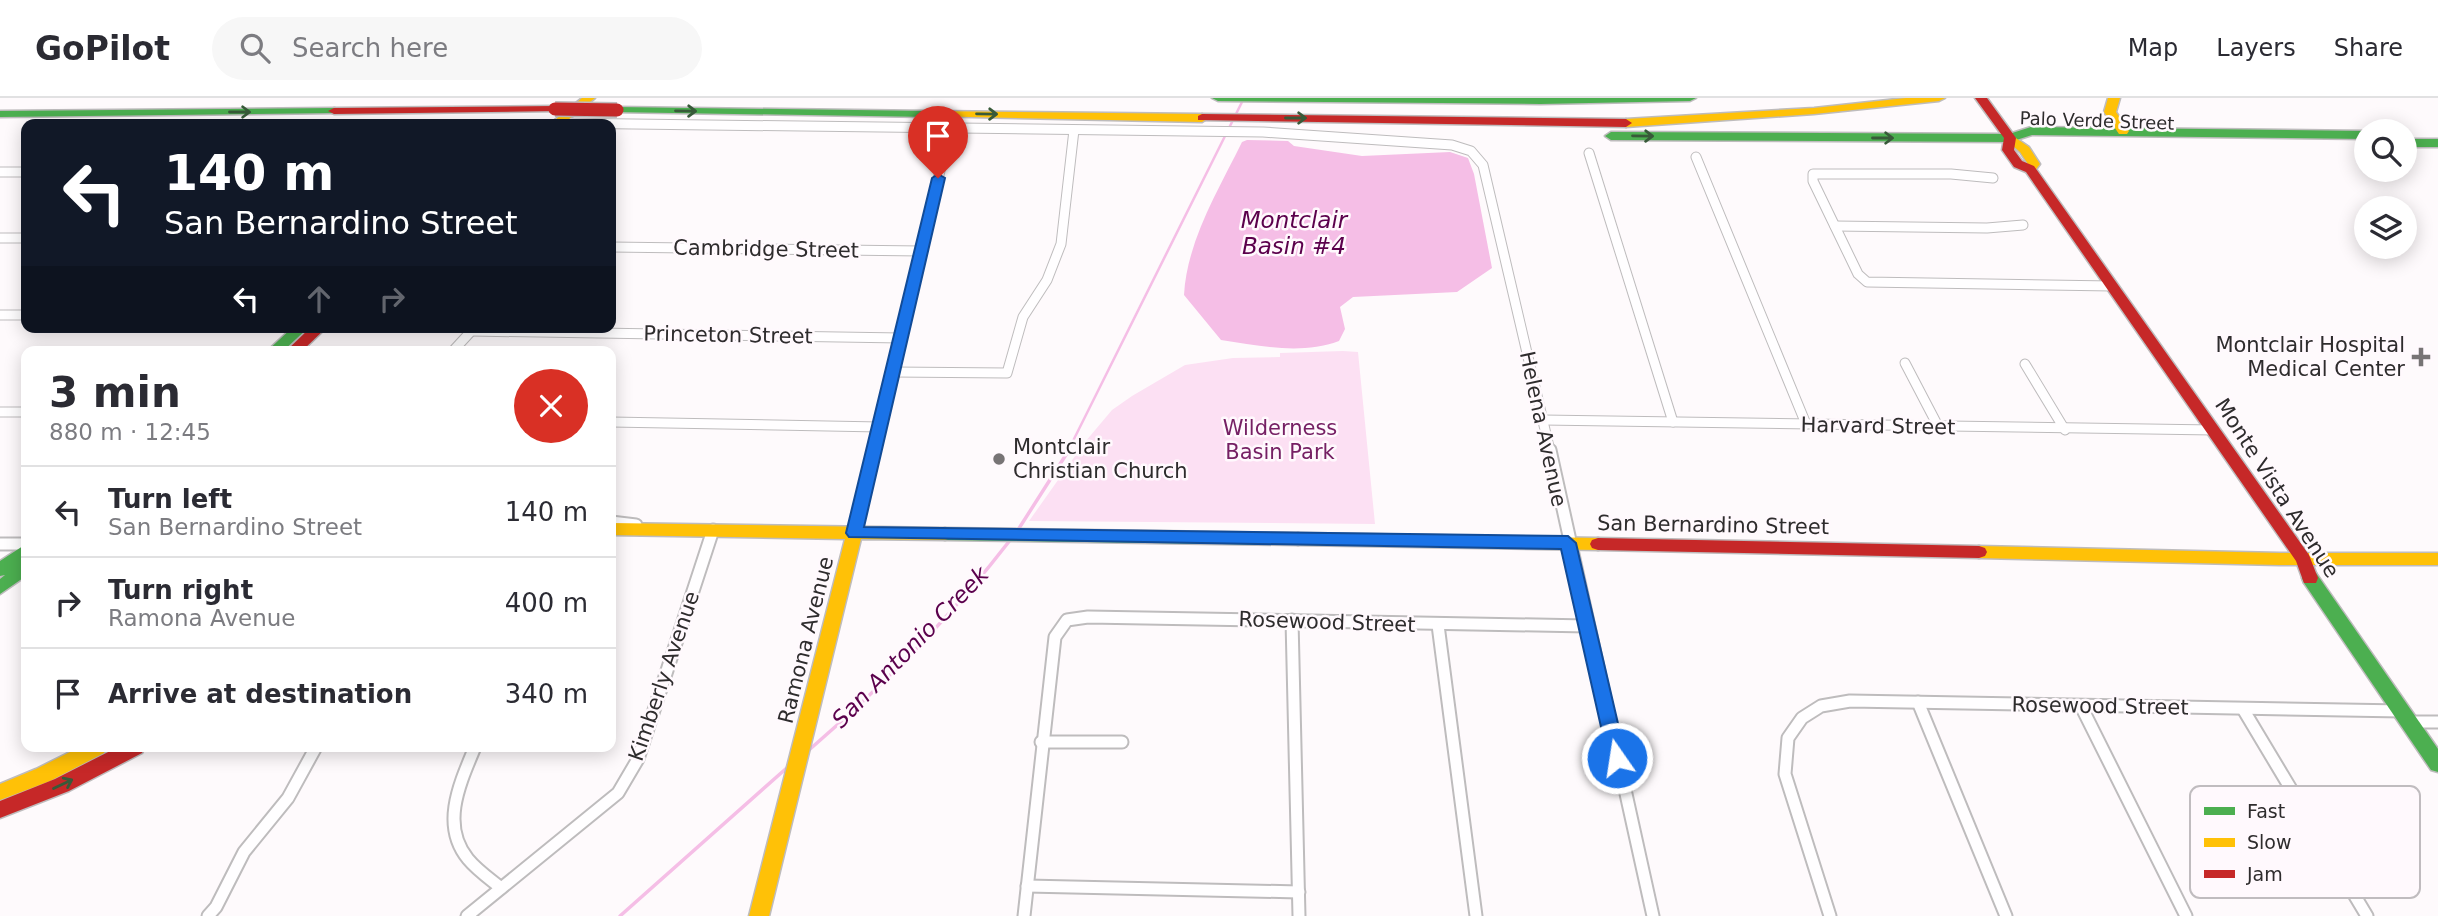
<!DOCTYPE html>
<meta charset="utf-8">
<style>
:root{--surface:#fff;--page:#f7f7f7;--text:#2b2b33;--muted:#7c7c81;--line:#e1e1e2}
body{margin:0;font-family:"DejaVu Sans",sans-serif;background:var(--page);color:var(--text);height:100vh;display:flex;flex-direction:column;font-size:26px;white-space:nowrap}
*{box-sizing:border-box;margin:0}
p{font-size:23px;color:var(--muted)}
.icon{flex:none;width:38px;height:38px;fill:none;stroke:currentColor;stroke-width:2;stroke-linecap:round;stroke-linejoin:round}
.map{position:relative;flex:1;overflow:hidden}
.drawer{position:absolute;left:21px;top:248px;width:595px;height:406px;display:flex;flex-direction:column;background:var(--surface);border-radius:14px;box-shadow:0 4px 18px #0003}
.drawer>*{flex:none}
.hud{position:absolute;left:21px;top:21px;width:595px;height:214px;border-radius:14px;box-shadow:0 4px 18px #0003;background:#111827;color:#fff;overflow:hidden}
.buttons{position:absolute;left:2354px;top:21px;display:grid;gap:14px}
.buttons a{display:grid;place-items:center;width:63px;height:63px;border-radius:50%;background:var(--surface);box-shadow:0 4px 18px #0003;font-size:35px}
.pin{position:absolute;display:grid;place-items:center;width:60px;height:60px;color:#fff;margin:-72px -30px;border-radius:50% 50% 50% 0;rotate:-45deg;box-shadow:0 0 7px #0007}
.pin .icon{rotate:45deg}
.me{position:absolute;width:77px;margin:-38px;rotate:347deg;stroke-linejoin:round;filter:drop-shadow(0 0 5px #0008)}
.turn{display:flex;align-items:center;gap:24px;height:147px;padding:0 28px;font-size:32px}
.turn .icon{width:91px;height:91px;stroke-width:2.5}
.turn b{display:block;font-size:49px;line-height:60px}
.lanes{display:flex;align-items:center;height:66px;padding:0 28px;background:#0003;justify-content:center;gap:35px;direction:ltr}
.lanes .off{opacity:.35}
.round{display:grid;place-items:center;flex:none;width:74px;height:74px;border-radius:37px;background:var(--page)}
.summary{display:flex;align-items:center;justify-content:space-between;height:119px;padding:0 28px}
h1{font-size:42px;font-weight:700;line-height:52px}
ul{padding:0;list-style:none}
li{display:flex;align-items:center;gap:21px;height:91px;padding:0 28px;border-top:2px solid var(--line)}
li div{flex:1}
li b{display:block;font-size:26px}
li em{font-style:normal}
header{display:flex;align-items:center;gap:42px;box-sizing:border-box;height:98px;padding:0 35px;background:var(--surface);border-bottom:2px solid var(--line)}
header strong{font-size:33px}
nav{display:flex;gap:38px;margin-inline-start:auto;font-size:24px}
.search{width:490px;height:63px;background:var(--page);display:flex;align-items:center;gap:18px;box-sizing:border-box;padding:0 24px;border-radius:38px;color:var(--muted);font-size:26px}
.map>svg:first-child{display:block}
.green{fill:#fce0f3}
.water{fill:#f5bee6}
.lines{fill:none;stroke-linecap:round;stroke-linejoin:round}
.stream-far1{stroke:#f5bee6;stroke-width:2.5}
.stream{stroke:#f5bee6;stroke-width:3.5}
.street-far1-casing{stroke:#bebcbd;stroke-width:11}
.street-casing{stroke:#bebcbd;stroke-width:15}
.fast-casing{stroke:#bebcbd;stroke-width:3}
.slow-casing{stroke:#bebcbd;stroke-width:3}
.jam-casing{stroke:#bebcbd;stroke-width:3}
.street-far1{stroke:#fffeff;stroke-width:9}
.street{stroke:#fffeff;stroke-width:11}
.fast{fill:#4caf50;fill-rule:evenodd}
.slow{fill:#ffc107;fill-rule:evenodd}
.jam{fill:#c62828;fill-rule:evenodd}
.jam-bridge-casing{stroke:#bebcbd;stroke-width:16;stroke-linecap:butt}
.jam-bridge{stroke:#c62828;stroke-width:13}
.oneway{stroke:#385a39}
.route{fill:#1a73e8;stroke:#114b97;stroke-width:2}
.poi-dot{fill:#777475;stroke:#fff9fd;stroke-width:2.5}
.labels{text-anchor:middle;stroke-width:5;stroke-linejoin:round;paint-order:stroke}
.far-street-label{font-size:18px;fill:#2e2c2d;stroke:#fff9fd}
.street-label{font-size:21px;fill:#2e2c2d;stroke:#fff9fd}
.poi-label{font-size:21px;fill:#2e2c2d;stroke:#fff9fd;text-anchor:end}
.park-label{font-size:21px;fill:#762064;stroke:#fff9fd}
.water-label{font-size:23px;font-style:italic;fill:#5b004c;stroke:#fff9fd}
.key{fill:#fff9fd;stroke:#c0bcbf;stroke-width:2}
.key-label{font-size:19px;fill:#2e2c2d}
</style>
<header>
<strong>GoPilot</strong>
<div class="search"><svg class="icon" aria-label="search" viewBox="0 0 24 24"><circle cx="10" cy="10" r="6"/><path d="M15 15l6 6"/></svg>Search here</div>
<nav><a>Map</a><a>Layers</a><a>Share</a></nav>
</header>
<div class="map">
<svg width="2438" height="818" viewBox="0 0 2438 818">
<rect width="100%" height="100%" fill="#fefafc"/>
<polygon class="green" points="1343,253 1358,254 1375,426 1029,423 1085,344 1112,312 1132,298 1185,267 1233,260 1280,259 1280,255"/>
<path class="water" d="M1247,42L1288,43L1294,48L1362,58L1450,54L1468,60L1474,76L1492,170L1457,194L1353,199L1340,209L1345,231L1339,243C1301,257 1261,248 1221,242L1184,197C1187,143 1218,93 1242,44Z"/>
<g class="lines">
<polyline class="stream-far1" points="1068,353 1244,0"/>
<g class="stream">
<polyline points="1016,435 1069,352"/>
<path d="M809,652C883,588 951,519 1011,441"/>
<polyline points="620,818 789,668"/>
</g>
<defs>
<g id="street-far1">
<polyline points="558,25 1263,34 1452,47 1471,53 1483,67 1550,353"/>
<polyline points="1589,55 1673,324"/>
<polyline points="1696,59 1806,326"/>
<polyline points="0,74 26,74"/>
<polyline points="1993,80 1951,76 1813,76 1813,83 1858,176 1867,184 2112,188"/>
<polyline points="1835,128 1987,130 2023,127"/>
<polyline points="0,140 26,140"/>
<polyline points="611,149 921,153"/>
<polyline points="0,217 26,217"/>
<polyline points="471,233 901,240"/>
<polyline points="452,254 475,229"/>
<polyline points="1905,265 1939,330"/>
<polyline points="2025,266 2065,332"/>
<polyline points="893,274 1007,275 1023,219 1047,182 1061,146 1074,32"/>
<polyline points="0,314 26,314"/>
<polyline points="1543,322 2214,332"/>
<polyline points="611,324 880,329"/>
<polyline points="873,353 950,31"/>
</g>
<g id="street">
<polyline points="1550,352 1653,818"/>
<polyline points="611,424 636,427"/>
<polyline points="854,435 874,352"/>
<polyline points="0,446 26,446"/>
<polyline points="1292,522 1299,818"/>
<polyline points="1438,527 1476,818"/>
<polyline points="1918,604 2006,818"/>
<polyline points="2081,608 2186,818"/>
<polyline points="2243,611 2367,818"/>
<polyline points="2409,624 2438,624"/>
<polyline points="1041,644 1122,644"/>
<path d="M475,649C460,685 440,727 468,761C477,772 490,781 501,790"/>
<polyline points="1027,788 1299,794"/>
<polyline points="208,818 216,809 244,754 288,700 316,649"/>
<polyline points="467,818 618,695 638,661 713,432"/>
<polyline points="1024,818 1055,539 1067,522 1088,519 1587,528"/>
<polyline points="1830,818 1785,676 1788,640 1802,620 1821,608 1850,603 2402,613"/>
</g>
<g id="fast">
<polygon points="1212,0 1696,0 1690,3 1540,6 1218,3"/>
<polygon points="617,9 929,13 935,16 929,19 613,14 613,10"/>
<polygon points="334,10 338,11 338,15 0,19 0,13"/>
<polygon points="2031,29 2366,33 2366,41 2032,37 2010,44 1611,42 1605,38 1611,34 2009,36"/>
<rect x="2404" y="41" width="34" height="8"/>
<polygon points="293,229 309,229 282,254 266,254"/>
<polygon points="945,430 1298,435 1304,437 1306,441 1304,445 1298,447 945,442 939,440 937,436 939,432"/>
<polygon points="26,446 26,461 22,464 26,463 26,478 0,496 0,481 5,477 0,478 0,463"/>
<polygon points="2310,474 2316,475 2438,651 2438,674 2431,672 2304,485 2302,480 2304,475"/>
</g>
<g id="slow">
<polygon points="582,0 595,0 563,26 550,26"/>
<polygon points="1906,0 1945,0 1939,3 1814,16 1626,29 1620,25 1626,21 1814,10"/>
<polygon points="2108,0 2120,0 2116,14 2129,33 2127,36 2119,36 2104,14"/>
<polygon points="929,13 1202,16 1208,20 1202,24 925,18 925,14"/>
<polygon points="2010,36 2029,49 2040,66 2034,74 2026,74 2024,71 2028,66 2020,54 2004,40"/>
<polygon points="611,425 945,430 951,432 953,436 951,440 945,442 861,441 769,818 749,818 845,441 611,437"/>
<polygon points="1298,435 1598,440 1604,442 1606,446 1604,450 1598,452 1298,447 1292,445 1290,441 1292,437"/>
<polygon points="1979,448 2280,455 2438,455 2438,467 2280,467 1979,460 1973,458 1971,454 1973,450"/>
<polygon points="80,649 107,649 104,655 50,683 0,702 0,686 36,671"/>
</g>
<g id="jam">
<polygon points="1975,0 1987,0 2016,40 2014,52 2022,63 2034,68 2309,457 2318,480 2316,485 2304,485 2296,463 2026,74 2014,69 2002,52 2004,40"/>
<polygon points="555,8 559,9 559,13 334,16 328,13 334,10"/>
<polygon points="1202,16 1626,21 1632,25 1626,29 1198,22 1198,18"/>
<polygon points="311,229 327,229 301,254 285,254"/>
<polygon points="1598,440 1979,448 1985,450 1987,454 1985,458 1979,460 1598,452 1592,450 1590,446 1592,442"/>
<polygon points="118,649 145,649 142,655 69,693 0,720 0,703 55,681"/>
</g>
</defs>
<use href="#street-far1" class="street-far1-casing"/>
<use href="#street" class="street-casing"/>
<use href="#fast" class="fast-casing"/>
<use href="#slow" class="slow-casing"/>
<use href="#jam" class="jam-casing"/>
<use href="#street-far1" class="street-far1"/>
<use href="#street" class="street"/>
<use href="#fast" class="fast"/>
<use href="#slow" class="slow"/>
<use href="#jam" class="jam"/>
<defs>
<polyline id="jam-bridge" points="555,11 617,12"/>
</defs>
<use href="#jam-bridge" class="jam-bridge-casing"/>
<use href="#jam-bridge" class="jam-bridge"/>
</g>
<defs><path id="oneway-shaft" d="M-6 0H5M1.5-3L5.5 0L1.5 3" fill="none" stroke-width="1.6" stroke-linecap="round" stroke-linejoin="round" transform="scale(1.75)"/></defs>
<g class="oneway">
<use href="#oneway-shaft" transform="translate(686 13) rotate(1)"/>
<use href="#oneway-shaft" transform="translate(240 14)"/>
<use href="#oneway-shaft" transform="translate(987 16) rotate(1)"/>
<use href="#oneway-shaft" transform="translate(1296 20)"/>
<use href="#oneway-shaft" transform="translate(1643 38) rotate(1)"/>
<use href="#oneway-shaft" transform="translate(1883 40)"/>
<use href="#oneway-shaft" transform="translate(63 686) rotate(-25)"/>
</g>
<polygon class="route" points="938,76 945,80 864,429 1568,438 1576,445 1626,660 1623,666 1617,668 1610,666 1608,660 1561,451 849,439 846,435 932,80"/>
<g class="poi-dot">
<path d="M2417.5 248.5h7v7h7v7h-7v7h-7v-7h-7v-7h7z"/>
<circle cx="999" cy="361" r="7"/>
</g>
<g class="labels">
<g class="far-street-label">
<text transform="translate(2097 23) rotate(2)" y="6">Palo Verde Street</text>
</g>
<g class="street-label">
<text transform="translate(766 151) rotate(1)" y="7">Cambridge Street</text>
<text transform="translate(728 237) rotate(1)" y="7">Princeton Street</text>
<text transform="translate(1878 328) rotate(1)" y="7">Harvard Street</text>
<text transform="translate(1543 331) rotate(78)" y="7">Helena Avenue</text>
<text transform="translate(2277 390) rotate(57)" y="7">Monte Vista Avenue</text>
<text transform="translate(1713 427) rotate(1)" y="7">San Bernardino Street</text>
<text transform="translate(1327 524) rotate(2)" y="7">Rosewood Street</text>
<text transform="translate(806 542) rotate(-76)" y="7">Ramona Avenue</text>
<text transform="translate(664 578) rotate(-71)" y="7">Kimberly Avenue</text>
<text transform="translate(2100 608) rotate(1)" y="7">Rosewood Street</text>
</g>
<g class="poi-label">
<text x="2405" y="254">Montclair Hospital<tspan x="2405" dy="24">Medical Center</tspan></text>
<text x="1013" y="356" text-anchor="start">Montclair<tspan x="1013" dy="24">Christian Church</tspan></text>
</g>
<g class="park-label">
<text x="1280" y="337">Wilderness<tspan x="1280" dy="24">Basin Park</tspan></text>
</g>
<g class="water-label">
<text x="1294" y="130">Montclair<tspan x="1294" dy="26">Basin #4</tspan></text>
<text transform="translate(910 549) rotate(-46)" y="8">San Antonio Creek</text>
</g>
</g>
<rect x="2190" y="688" width="230" height="112" rx="10" class="key"/>
<rect x="2204" y="709" width="31" height="8" fill="#4caf50"/>
<rect x="2204" y="740" width="31" height="9" fill="#ffc107"/>
<rect x="2204" y="772" width="31" height="8" fill="#c62828"/>
<g class="key-label">
<text x="2247" y="720">Fast</text>
<text x="2247" y="751">Slow</text>
<text x="2247" y="783">Jam</text>
</g>
</svg>
<div class="buttons">
<a><svg class="icon" aria-label="search" viewBox="0 0 24 24"><circle cx="10" cy="10" r="6"/><path d="M15 15l6 6"/></svg></a>
<a><svg class="icon" aria-label="layers" viewBox="0 0 24 24"><path d="M12 4l9 5-9 5-9-5zM3 14l9 5 9-5"/></svg></a>
</div>
<div class="pin" style="left:938px;top:80px;background:#d93025"><svg class="icon" aria-label="arrive" viewBox="0 0 24 24"><path d="M6 21V4h12l-3 4 3 4H6"/></svg></div>
<svg class="me" style="left:1617px;top:660px" viewBox="-20 -20 40 40"><circle r="17" fill="#1a73e8" stroke="#fff" stroke-width="3"/><path d="M0-11L8 9 0 5-8 9z" fill="#fff"/></svg>
<div class="hud">
<div class="turn"><svg class="icon" aria-label="left" viewBox="0 0 24 24"><path d="M17 20v-9H6M10 6l-5 5 5 5"/></svg><div><b>140 m</b>San Bernardino Street</div></div>
<div class="lanes"><svg class="icon" aria-label="left" viewBox="0 0 24 24"><path d="M17 20v-9H6M10 6l-5 5 5 5"/></svg><svg class="icon off" aria-label="ahead" viewBox="0 0 24 24"><path d="M12 20V5M6 11l6-6 6 6"/></svg><svg class="icon off" aria-label="right" viewBox="0 0 24 24"><path d="M7 20v-9h11M14 6l5 5-5 5"/></svg></div>
</div>
<section class="drawer">
<div class="summary"><div><h1>3 min</h1><p>880 m · 12:45</p></div><a class="round" style="background:#d93025;color:#fff"><svg class="icon" aria-label="close" viewBox="0 0 24 24"><path d="M6 6l12 12M18 6L6 18"/></svg></a></div>
<ul>
<li><svg class="icon" aria-label="left" viewBox="0 0 24 24"><path d="M17 20v-9H6M10 6l-5 5 5 5"/></svg><div><b>Turn left</b><p>San Bernardino Street</p></div><em>140 m</em></li>
<li><svg class="icon" aria-label="right" viewBox="0 0 24 24"><path d="M7 20v-9h11M14 6l5 5-5 5"/></svg><div><b>Turn right</b><p>Ramona Avenue</p></div><em>400 m</em></li>
<li><svg class="icon" aria-label="arrive" viewBox="0 0 24 24"><path d="M6 21V4h12l-3 4 3 4H6"/></svg><div><b>Arrive at destination</b></div><em>340 m</em></li>
</ul>
</section>
</div>
